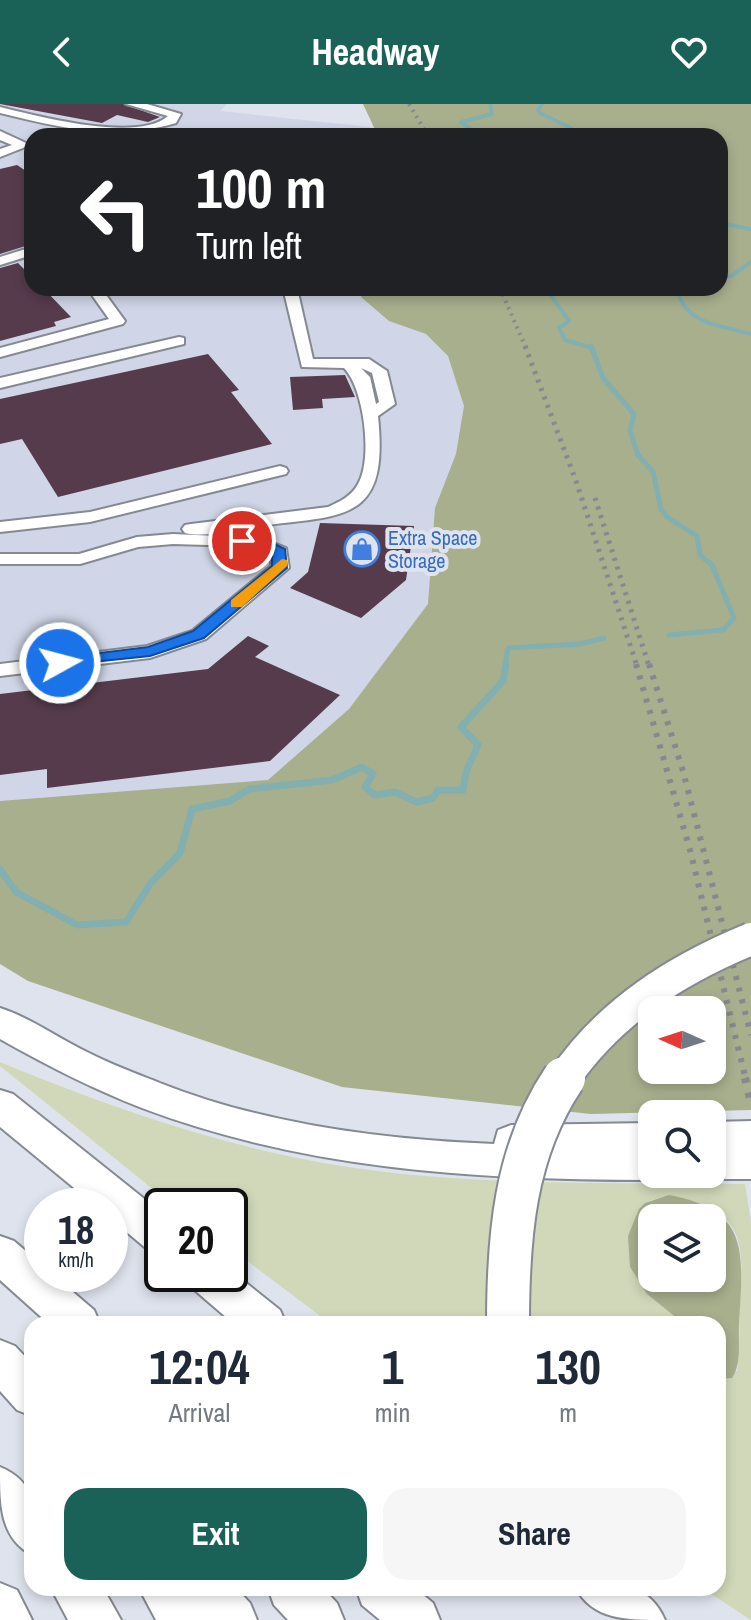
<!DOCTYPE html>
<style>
:root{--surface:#fff;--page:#f6f6f7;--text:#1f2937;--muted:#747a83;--accent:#1a6257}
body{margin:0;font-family:"Archivo Narrow",sans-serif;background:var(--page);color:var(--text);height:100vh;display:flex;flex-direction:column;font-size:30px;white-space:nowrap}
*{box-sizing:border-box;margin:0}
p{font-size:26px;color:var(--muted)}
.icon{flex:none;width:44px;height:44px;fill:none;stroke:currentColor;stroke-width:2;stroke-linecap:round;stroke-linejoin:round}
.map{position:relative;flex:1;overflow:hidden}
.drawer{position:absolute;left:24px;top:1212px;width:702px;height:280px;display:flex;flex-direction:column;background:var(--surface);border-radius:24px;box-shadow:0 4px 12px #0003}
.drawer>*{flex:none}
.guide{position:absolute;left:24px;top:24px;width:704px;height:168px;border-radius:24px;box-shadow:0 4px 12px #0003;background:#202124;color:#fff;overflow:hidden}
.needle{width:52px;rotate:273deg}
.tools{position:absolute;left:638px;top:892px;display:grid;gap:16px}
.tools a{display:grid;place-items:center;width:88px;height:88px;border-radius:16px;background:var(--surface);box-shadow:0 4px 12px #0003;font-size:40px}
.speed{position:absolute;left:24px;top:1084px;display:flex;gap:16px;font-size:40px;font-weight:700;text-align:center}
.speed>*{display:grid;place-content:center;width:104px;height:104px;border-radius:50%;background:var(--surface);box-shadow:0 4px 12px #0003;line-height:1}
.speed small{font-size:20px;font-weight:400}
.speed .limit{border:4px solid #111;border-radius:12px;background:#fff;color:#111}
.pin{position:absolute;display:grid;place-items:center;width:68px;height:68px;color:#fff;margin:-34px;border:4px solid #fff;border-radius:50%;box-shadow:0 2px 8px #0007}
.me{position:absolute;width:88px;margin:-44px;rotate:83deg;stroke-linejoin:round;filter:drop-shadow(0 0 6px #0008)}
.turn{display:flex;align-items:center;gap:28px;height:168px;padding:0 40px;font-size:36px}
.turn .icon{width:104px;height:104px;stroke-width:2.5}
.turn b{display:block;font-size:56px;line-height:68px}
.eta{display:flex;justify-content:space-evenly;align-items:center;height:136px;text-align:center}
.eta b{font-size:48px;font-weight:700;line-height:56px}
.button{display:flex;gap:16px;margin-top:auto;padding:16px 40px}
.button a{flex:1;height:92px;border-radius:24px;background:var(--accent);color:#fff;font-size:32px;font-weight:700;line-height:92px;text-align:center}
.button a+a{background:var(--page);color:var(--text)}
header{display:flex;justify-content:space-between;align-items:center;height:104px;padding:0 40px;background:var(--accent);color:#fff;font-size:36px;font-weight:700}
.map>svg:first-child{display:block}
.built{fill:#d0d6e7}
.green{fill:#d1d8b9}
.forest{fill:#a8af8d;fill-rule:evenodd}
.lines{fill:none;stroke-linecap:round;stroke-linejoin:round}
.stream-far2{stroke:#82afb0;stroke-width:4}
.stream-far1{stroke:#82afb0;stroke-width:5}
.stream{stroke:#82afb0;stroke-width:7}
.building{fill:#563b4d}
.minor-casing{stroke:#858992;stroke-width:4}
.highway-casing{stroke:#858992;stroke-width:4}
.minor{fill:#fff;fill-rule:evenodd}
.highway{fill:#fff;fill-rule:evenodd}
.rail-far3{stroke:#85888f;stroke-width:4;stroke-dasharray:2 5;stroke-linecap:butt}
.rail-far2{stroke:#85888f;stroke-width:5;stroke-dasharray:3 6;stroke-linecap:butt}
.rail-far1{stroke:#85888f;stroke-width:6;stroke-dasharray:4 8;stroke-linecap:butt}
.rail{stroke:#85888f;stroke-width:8;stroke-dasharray:5 10;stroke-linecap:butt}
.highway-bridge-far1-casing{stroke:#858992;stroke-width:36;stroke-linecap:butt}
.highway-bridge-casing{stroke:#858992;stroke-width:46;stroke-linecap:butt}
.highway-bridge-far1{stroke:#fff;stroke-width:32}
.highway-bridge{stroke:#fff;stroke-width:42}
.route{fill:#1a73e8;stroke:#114b97;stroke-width:2}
.slow{fill:#f59e0b}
.labels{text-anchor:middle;stroke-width:8;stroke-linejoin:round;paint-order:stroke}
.far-shop-label{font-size:20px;fill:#366cbe;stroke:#dfe3ed;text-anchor:start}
</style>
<header><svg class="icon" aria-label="back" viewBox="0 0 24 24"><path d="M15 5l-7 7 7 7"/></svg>Headway<svg class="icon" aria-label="heart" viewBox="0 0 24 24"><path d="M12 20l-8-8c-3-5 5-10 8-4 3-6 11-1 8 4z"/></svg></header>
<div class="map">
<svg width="751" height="1516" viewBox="0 0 751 1516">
<rect width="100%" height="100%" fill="#dfe3ed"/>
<polygon class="built" points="0,0 227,0 220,7 370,23 377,32 32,32 32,184 446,184 616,746 0,733"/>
<path class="green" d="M0,958C106,1002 215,1040 329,1060C465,1083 607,1078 745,1080L751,1118V1516L702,1484H718V1275L723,1276L737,1267C740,1244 739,1221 740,1198C743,1152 747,1112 693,1097C675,1091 663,1091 645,1099L647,1190L684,1220H331L230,1144V1102H174L0,962Z"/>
<g class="forest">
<path d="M363,0H751V1006L591,1010L342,983L28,877L0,860V697L268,676L349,605L428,500L435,404L456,350L464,302L448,252L426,230L389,217L361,193L366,184H720V32H378ZM652,906H712V966H652Z"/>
<path d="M669,1091C751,1106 743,1149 739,1220C738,1237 742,1260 732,1274L718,1275V1220H684L647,1190L630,1163L628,1132L639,1105L645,1099ZM652,1114H712V1174H652Z"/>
</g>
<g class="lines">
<g class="stream-far2">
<polyline points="542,0 538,6 540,9 587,32"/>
<polyline points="481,32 461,18 492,10 490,0"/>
<polyline points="720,119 751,125"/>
<polyline points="720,173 731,172 751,158"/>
<polyline points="546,184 569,217 559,224 565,236 593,244"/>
<path d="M682,184L678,190C689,221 723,222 751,230"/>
</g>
<g class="stream-far1">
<polyline points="591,242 603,274 634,310 630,327 638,351 653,368 661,405 667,413 697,432 700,451 712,461 734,514 723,526 669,531"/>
<polyline points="505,562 508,544 580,540 604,534"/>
</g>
<polyline class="stream" points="0,765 16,788 77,821 126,818 150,780 180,749 192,705 230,697 249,685 332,676 362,663 373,670 365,683 375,691 395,688 417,698 433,694 438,686 463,686 466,668 478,641 461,623 503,577 506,560"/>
</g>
<g class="building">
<polygon points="0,0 123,0 160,13 148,18 117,11 102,19"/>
<polygon points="17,61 32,71 32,140 0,150 0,65"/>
<polygon points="18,159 32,173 32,184 43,184 71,213 54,218 56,222 0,237 0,164"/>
<polygon points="208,250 239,286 231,288 272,340 58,393 22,335 0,340 0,295"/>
<polygon points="345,271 355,293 322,295 323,304 293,306 290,273"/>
<polygon points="320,419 414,422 406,476 361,514 290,484 308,468"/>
<polygon points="248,532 269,542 255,553 340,591 270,657 47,684 47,665 0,671 0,590 208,565"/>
</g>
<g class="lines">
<defs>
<g id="minor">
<path d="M126,0H147L181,10L176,19C115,37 60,24 0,9V3C38,12 137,39 168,12Z"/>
<polygon points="0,27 26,39 28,42 0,53 0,45 12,41 0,36"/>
<polygon points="32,143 32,151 0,161 0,153"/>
<polygon points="87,184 101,184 125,217 123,220 0,253 0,244 109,215"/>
<path d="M283,184H297L313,255H369L387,267L395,300L378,312C389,418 346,411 259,422C237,425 206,434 185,429L182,425L185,421L191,420L328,403C339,398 352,392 358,380C373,355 364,284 344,264L302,263ZM361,264L372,269L379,298L376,300L370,273Z"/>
<polygon points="179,233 184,234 184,240 0,284 0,274"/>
<polygon points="280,362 286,364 288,367 286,370 90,418 0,428 0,418 90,408"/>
<polygon points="173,430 261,434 286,444 289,464 206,535 150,554 0,572 0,560 147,542 192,527 271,462 271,451 257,444 242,442 173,440 138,443 80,460 0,460 0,450 79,450 137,433"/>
</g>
<g id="highway">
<path d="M0,904C31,914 58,934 87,948C110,960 135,969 160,979C263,1020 383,1036 494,1040L498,1026L511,1021L652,1019V1070H666L652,1076C479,1076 306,1066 142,1004C93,985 46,961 0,935Z"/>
<polygon points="0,986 13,990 162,1109 162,1151 148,1146 110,1114 110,1102 96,1102 0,1023"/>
<polygon points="751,1017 751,1075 712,1075 698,1071 712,1070 712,1018"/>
<polygon points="0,1132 14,1137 42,1161 42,1170 52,1170 94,1206 100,1220 49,1220 0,1176"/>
<polygon points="230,1166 280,1206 286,1220 234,1220 191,1183 185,1170 230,1170"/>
<polygon points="0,1236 15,1242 32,1260 32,1312 17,1306 0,1287"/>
<path d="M0,1363C42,1380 32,1413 32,1451C0,1434 0,1401 0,1363Z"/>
<polygon points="0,1479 17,1486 32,1516 0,1516"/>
<polygon points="51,1484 103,1484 121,1516 68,1516"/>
<polygon points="139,1484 236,1484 250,1499 257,1516 156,1516"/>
<polygon points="268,1484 323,1484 337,1499 344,1516 288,1516 274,1501"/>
<polygon points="356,1484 415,1484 433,1499 440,1516 380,1516 362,1501"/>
<path d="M576,1484C614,1484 647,1474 665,1516C626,1516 593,1516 576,1484Z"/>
</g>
</defs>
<use href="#minor" class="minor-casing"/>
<use href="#highway" class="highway-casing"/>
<use href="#minor" class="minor"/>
<use href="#highway" class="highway"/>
<g class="rail-far3">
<polyline points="409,0 428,32"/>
<polyline points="500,184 526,244"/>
</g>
<g class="rail-far2">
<polyline points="525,242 576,377 637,562"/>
<polyline points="595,394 649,562"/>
</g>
<g class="rail-far1">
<polyline points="636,560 690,746 746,976"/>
<polyline points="649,560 683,667 751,931"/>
</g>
<polyline class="rail" points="745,974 751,999"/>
<defs>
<path id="highway-bridge-far1" d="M563,976C609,908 676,866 751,835"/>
<path id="highway-bridge" d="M508,1220C508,1134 514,1048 564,974"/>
</defs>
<use href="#highway-bridge-far1" class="highway-bridge-far1-casing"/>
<use href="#highway-bridge" class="highway-bridge-casing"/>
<use href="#highway-bridge-far1" class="highway-bridge-far1"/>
<use href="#highway-bridge" class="highway-bridge"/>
</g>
<polygon class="route" points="242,432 266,436 285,445 287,464 204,534 150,552 54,562 52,559 60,554 148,543 193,527 272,462 272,450 257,443 237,440 235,437"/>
<polygon class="slow" points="282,455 287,456 287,462 242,503 231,503 231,496"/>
<defs>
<symbol id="shop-ring" viewBox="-11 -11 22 22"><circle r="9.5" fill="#dfe3ed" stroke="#3f7fe0" stroke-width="1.5"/><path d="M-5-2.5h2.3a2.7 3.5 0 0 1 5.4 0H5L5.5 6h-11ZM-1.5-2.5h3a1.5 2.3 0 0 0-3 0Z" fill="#3f7fe0"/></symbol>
</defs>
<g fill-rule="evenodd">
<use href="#shop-ring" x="342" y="425" width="40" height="40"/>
</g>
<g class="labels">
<g class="far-shop-label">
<text x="388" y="441">Extra Space<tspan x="388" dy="23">Storage</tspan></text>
</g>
</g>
</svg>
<div class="tools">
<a><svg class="needle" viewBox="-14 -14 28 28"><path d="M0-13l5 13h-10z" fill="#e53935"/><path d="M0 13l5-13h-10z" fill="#747a83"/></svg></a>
<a><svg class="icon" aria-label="search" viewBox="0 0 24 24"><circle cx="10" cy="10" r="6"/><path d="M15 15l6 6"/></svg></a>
<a><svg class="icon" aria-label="layers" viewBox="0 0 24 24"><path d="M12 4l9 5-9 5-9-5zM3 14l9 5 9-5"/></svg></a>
</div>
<div class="speed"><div>18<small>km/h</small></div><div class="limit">20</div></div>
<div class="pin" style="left:242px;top:437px;background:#d93025"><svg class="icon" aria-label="arrive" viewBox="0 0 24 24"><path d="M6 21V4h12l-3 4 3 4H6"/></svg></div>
<svg class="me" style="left:60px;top:559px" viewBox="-20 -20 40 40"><circle r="17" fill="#1a73e8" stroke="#fff" stroke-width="3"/><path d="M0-11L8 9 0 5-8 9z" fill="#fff"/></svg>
<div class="guide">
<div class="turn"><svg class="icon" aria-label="left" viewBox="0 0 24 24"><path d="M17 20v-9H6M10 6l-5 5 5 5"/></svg><div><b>100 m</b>Turn left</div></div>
</div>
<section class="drawer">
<div class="eta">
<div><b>12:04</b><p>Arrival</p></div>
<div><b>1</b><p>min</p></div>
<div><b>130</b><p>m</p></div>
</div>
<div class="button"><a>Exit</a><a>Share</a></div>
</section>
</div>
